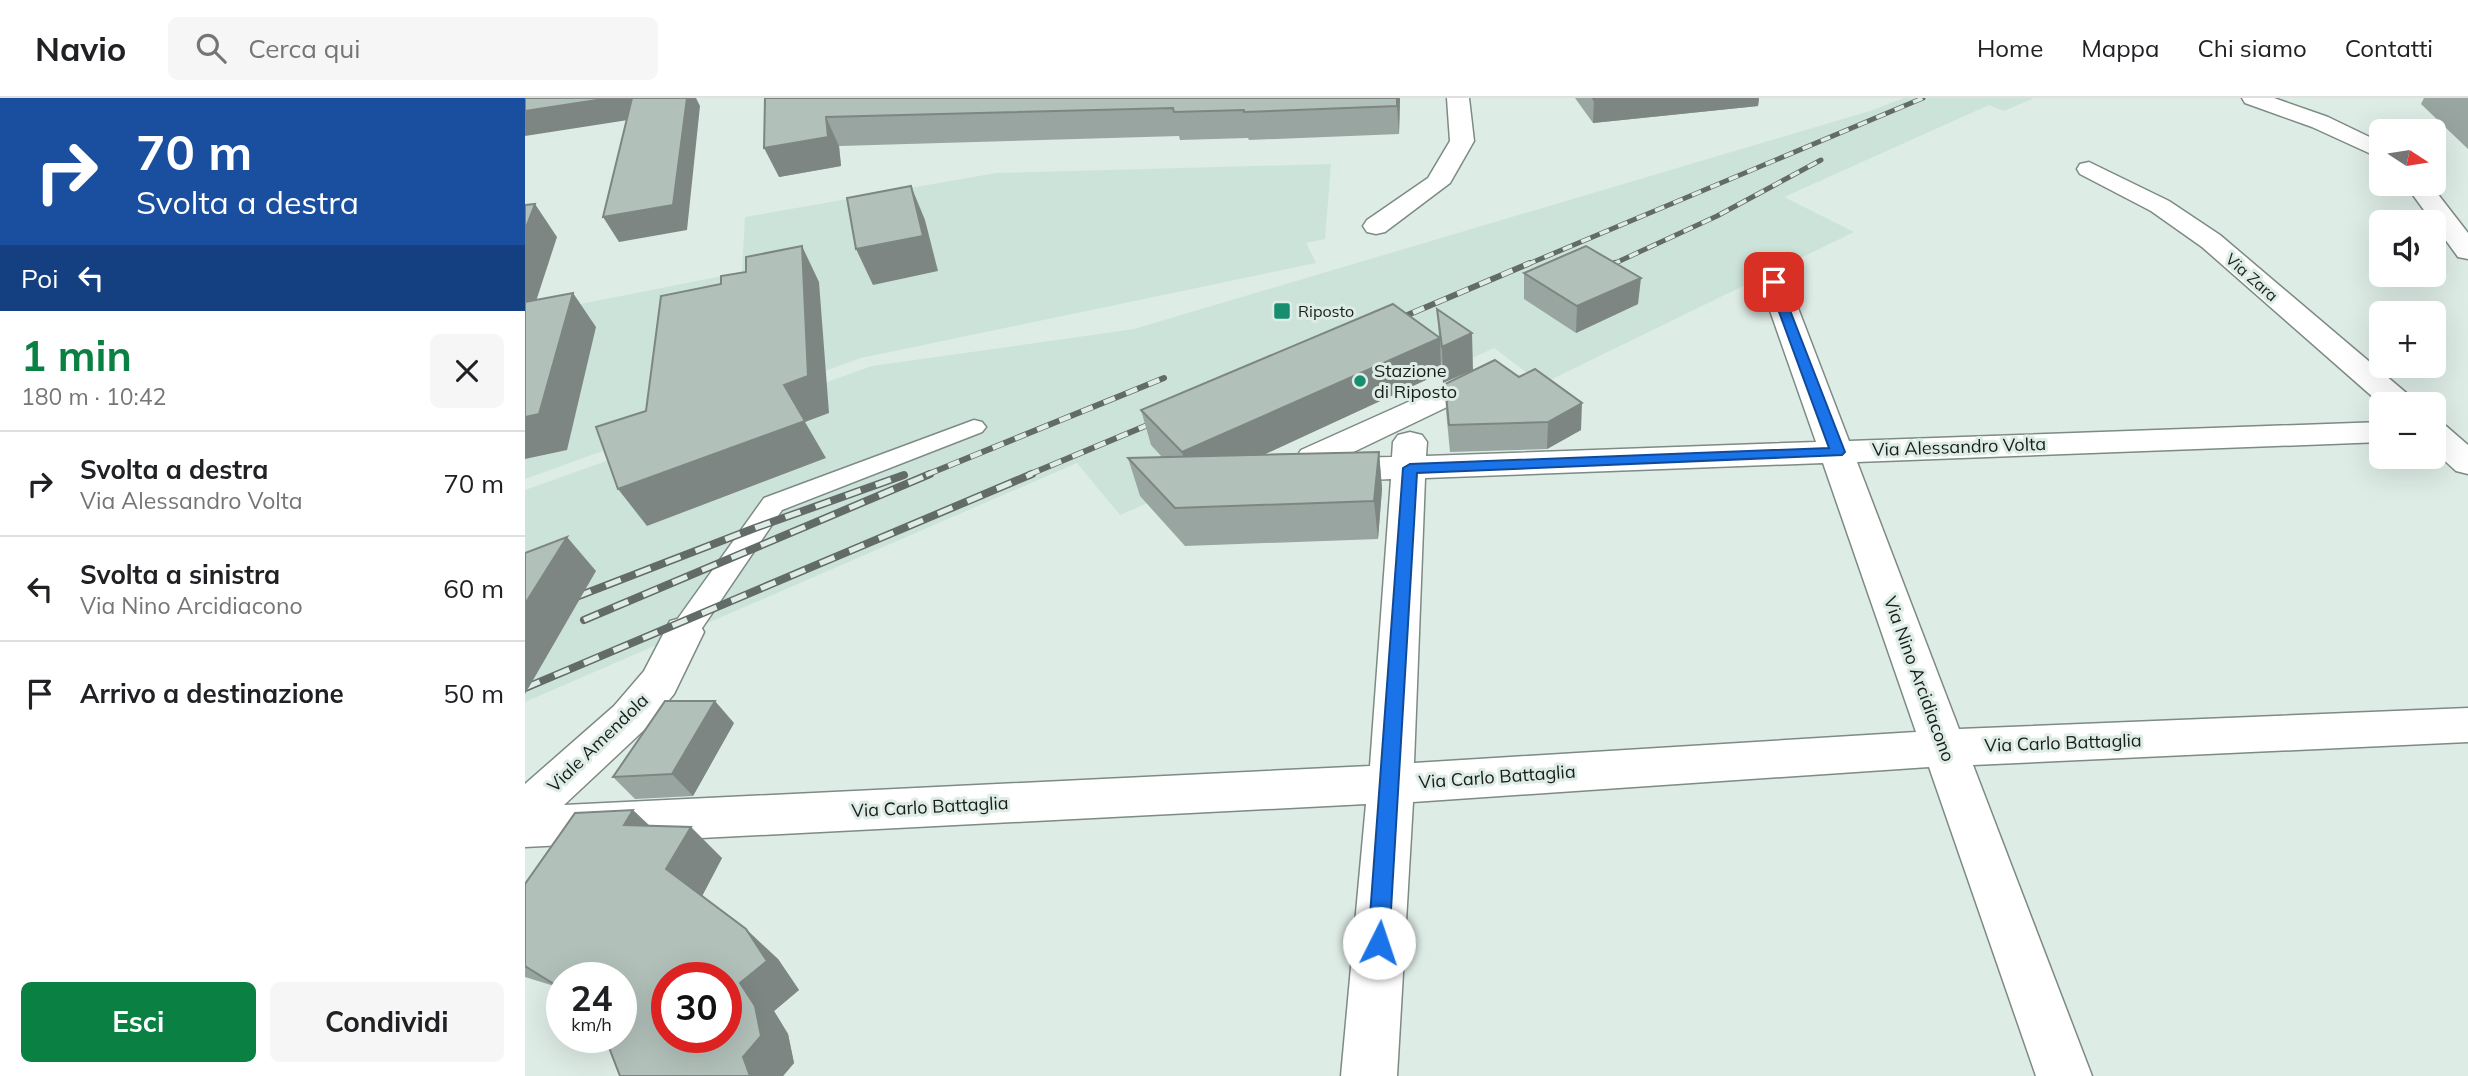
<!DOCTYPE html>
<html lang="it">
<meta charset="utf-8">
<style>
:root{--surface:#fff;--page:#f6f6f6;--text:#202124;--muted:#757577;--line:#e0e0e0;--accent:#0b8043}
body{margin:0;font-family:Mulish,sans-serif;background:var(--page);color:var(--text);height:100vh;display:flex;flex-direction:column;font-size:26px;white-space:nowrap}
*{box-sizing:border-box;margin:0}
p{font-size:23px;color:var(--muted)}
.icon{flex:none;width:38px;height:38px;fill:none;stroke:currentColor;stroke-width:2;stroke-linecap:round;stroke-linejoin:round}
.map{position:relative;flex:1;overflow:hidden}
.side{display:flex;flex-direction:column;background:var(--surface);width:525px}
.side>*{flex:none}
.top-card{background:#1a4fa0;color:#fff;overflow:hidden}
.needle{width:46px;rotate:102deg}
.controls{position:absolute;left:1844px;top:21px;display:grid;gap:14px}
.controls a{display:grid;place-items:center;width:77px;height:77px;border-radius:10px;background:var(--surface);box-shadow:0 7px 28px #0002;font-size:35px}
.speed{position:absolute;left:21px;top:864px;display:flex;gap:14px;font-size:35px;font-weight:700;text-align:center}
.speed>*{display:grid;place-content:center;width:91px;height:91px;border-radius:50%;background:var(--surface);box-shadow:0 7px 28px #0002;line-height:1}
.speed small{font-size:18px;font-weight:400}
.speed .limit{border:10px solid #d22;background:#fff;color:#111}
.pin{position:absolute;display:grid;place-items:center;width:60px;height:60px;color:#fff;margin:-30px;border-radius:14px;box-shadow:0 4px 10px #0006}
.me{position:absolute;width:77px;margin:-38px;rotate:4deg;stroke-linejoin:round;filter:drop-shadow(0 0 5px #0008)}
.turn{display:flex;align-items:center;gap:24px;height:147px;padding:0 21px;font-size:32px}
.turn .icon{width:91px;height:91px;stroke-width:2.5}
.turn b{display:block;font-size:49px;line-height:60px}
.then{display:flex;align-items:center;height:66px;padding:0 21px;background:#0003;gap:14px;font-size:26px}
.round{display:grid;place-items:center;flex:none;width:74px;height:74px;border-radius:10px;background:var(--page)}
.head{display:flex;align-items:center;justify-content:space-between;height:119px;padding:0 21px}
h1{font-size:42px;font-weight:700;line-height:52px;color:var(--accent)}
.primary-button{display:flex;gap:14px;margin-top:auto;padding:14px 21px}
.primary-button a{flex:1;height:80px;border-radius:10px;background:var(--accent);color:#fff;font-size:28px;font-weight:700;line-height:80px;text-align:center}
.primary-button a+a{background:var(--page);color:var(--text)}
ul{padding:0;list-style:none}
li{display:flex;align-items:center;gap:21px;height:105px;padding:0 21px;border-top:2px solid var(--line)}
li div{flex:1}
li b{display:block;font-size:26px}
li em{font-style:normal}
header{display:flex;align-items:center;gap:42px;box-sizing:border-box;height:98px;padding:0 35px;background:var(--surface);border-bottom:2px solid var(--line)}
header strong{font-size:33px}
nav{display:flex;gap:38px;margin-inline-start:auto;font-size:24px}
.search{width:490px;height:63px;background:var(--page);display:flex;align-items:center;gap:18px;box-sizing:border-box;padding:0 24px;border-radius:10px;color:var(--muted);font-size:26px}
main{display:flex;flex:1;min-height:0}
.map>svg:first-child{display:block}
.built{fill:#cce3da}
.lines{fill:none;stroke-linecap:round;stroke-linejoin:round}
.lane-casing{stroke:#7d8a85;stroke-width:3}
.street-casing{stroke:#7d8a85;stroke-width:3}
.lane{fill:#fff;fill-rule:evenodd}
.street{fill:#fff;fill-rule:evenodd}
.rail-far2-casing{stroke:#636b68;stroke-width:5}
.rail-far1-casing{stroke:#636b68;stroke-width:6}
.rail-casing{stroke:#636b68;stroke-width:8}
.rail-far2{stroke:#deece6;stroke-width:3.5;stroke-dasharray:10;stroke-linecap:butt}
.rail-far1{stroke:#deece6;stroke-width:4.5;stroke-dasharray:12;stroke-linecap:butt}
.rail{stroke:#deece6;stroke-width:5;stroke-dasharray:16;stroke-linecap:butt}
.wall{fill:#99a5a0}
.shaded-wall{fill:#7d8682}
.building{fill:#b2c0ba;stroke:#7d8682;stroke-width:2;fill-rule:evenodd}
.route{fill:#1a73e8;stroke:#114b97;stroke-width:2}
.poi-dot{fill:#188e71;stroke:#deece6;stroke-width:2.5}
.labels{text-anchor:middle;stroke-width:6;stroke-linejoin:round;paint-order:stroke}
.far-street-label{font-size:16px;fill:#191e1c;stroke:#deece6}
.far-poi-label{font-size:16px;fill:#191e1c;stroke:#deece6;text-anchor:start}
.poi-label{font-size:18px;fill:#191e1c;stroke:#deece6;text-anchor:start}
.street-label{font-size:18px;fill:#191e1c;stroke:#deece6}
</style>
<header>
<strong>Navio</strong>
<div class="search"><svg class="icon" aria-label="search" viewBox="0 0 24 24"><circle cx="10" cy="10" r="6"/><path d="M15 15l6 6"/></svg>Cerca qui</div>
<nav><a>Home</a><a>Mappa</a><a>Chi siamo</a><a>Contatti</a></nav>
</header>
<main>
<section class="side">
<div class="top-card">
<div class="turn"><svg class="icon" aria-label="right" viewBox="0 0 24 24"><path d="M7 20v-9h11M14 6l5 5-5 5"/></svg><div><b>70 m</b>Svolta a destra</div></div>
<div class="then">Poi<svg class="icon" aria-label="left" viewBox="0 0 24 24"><path d="M17 20v-9H6M10 6l-5 5 5 5"/></svg></div>
</div>
<div class="head"><div><h1>1 min</h1><p>180 m · 10:42</p></div><a class="round"><svg class="icon" aria-label="close" viewBox="0 0 24 24"><path d="M6 6l12 12M18 6L6 18"/></svg></a></div>
<ul>
<li><svg class="icon" aria-label="right" viewBox="0 0 24 24"><path d="M7 20v-9h11M14 6l5 5-5 5"/></svg><div><b>Svolta a destra</b><p>Via Alessandro Volta</p></div><em>70 m</em></li>
<li><svg class="icon" aria-label="left" viewBox="0 0 24 24"><path d="M17 20v-9H6M10 6l-5 5 5 5"/></svg><div><b>Svolta a sinistra</b><p>Via Nino Arcidiacono</p></div><em>60 m</em></li>
<li><svg class="icon" aria-label="arrive" viewBox="0 0 24 24"><path d="M6 21V4h12l-3 4 3 4H6"/></svg><div><b>Arrivo a destinazione</b></div><em>50 m</em></li>
</ul>
<div class="primary-button"><a>Esci</a><a>Condividi</a></div>
</section>
<div class="map">
<svg width="1943" height="978" viewBox="0 0 1943 978">
<rect width="100%" height="100%" fill="#deece6"/>
<g class="built">
<polygon points="1379,0 1509,0 1479,13 1464,7 1259,99 1329,134 1017,286 969,250 772,341 595,417 552,365 0,604 0,392 347,268 609,231 1348,12"/>
<polygon points="806,66 800,141 781,145 791,165 336,260 0,381 0,217 217,174 220,119 471,75"/>
</g>
<g class="lines">
<defs>
<polygon id="lane" points="449,322 457,324 461,329 457,334 257,412 169,542 159,545 149,542 144,534 149,526 239,400"/>
<g id="street">
<polygon points="922,0 944,0 949,43 925,85 860,134 851,136 842,134 838,128 842,122 903,80 925,43"/>
<polygon points="1717,0 1749,0 1803,19 1857,45 1857,61 1787,29 1720,5"/>
<polygon points="1564,64 1644,103 1695,137 1886,299 1891,306 1857,307 1677,149 1626,113 1555,76 1552,71 1555,66"/>
<polygon points="1880,86 1905,86 1943,135 1943,161 1933,159"/>
<path d="M1249,176L1259,178L1263,184L1324,343L1857,324V344L1332,364L1434,631L1943,610V644L1448,667L1567,978H1511L1404,669L888,704L872,978H816L841,706L0,749V686L89,608L119,573L145,523L159,519L173,523L179,534L149,596L119,632L39,707L845,668L866,381C834,382 791,391 771,360L776,352L961,269L972,271L977,278L972,285L816,360L867,359L868,344L873,337L885,334L897,337L902,344L901,358L1291,344L1235,184L1239,178ZM1298,365L1391,634L889,665L900,380Z"/>
<polygon points="1909,325 1921,328 1943,347 1943,376 1931,373 1909,353"/>
</g>
</defs>
<use href="#lane" class="lane-casing"/>
<use href="#street" class="street-casing"/>
<use href="#lane" class="lane"/>
<use href="#street" class="street"/>
<defs>
<g id="rail-far2">
<polyline points="1001,167 1398,0"/>
<polyline points="1086,167 1192,118 1296,62"/>
</g>
<g id="rail-far1">
<polyline points="1074,173 1090,165"/>
<polyline points="866,224 1005,165"/>
<polyline points="401,377 639,280"/>
<polyline points="503,377 637,321"/>
</g>
<g id="rail">
<polyline points="51,499 230,430 379,377"/>
<polyline points="59,522 405,376"/>
<polyline points="0,590 507,376"/>
</g>
</defs>
<use href="#rail-far2" class="rail-far2-casing"/>
<use href="#rail-far1" class="rail-far1-casing"/>
<use href="#rail" class="rail-casing"/>
<use href="#rail-far2" class="rail-far2"/>
<use href="#rail-far1" class="rail-far1"/>
<use href="#rail" class="rail"/>
</g>
<g class="wall">
<polygon points="240,0 875,0 874,36 724,42 723,40 655,42 654,38 314,48 316,68 254,79"/>
<polygon points="1050,0 1234,0 1233,8 1068,25"/>
<polygon points="1899,0 1943,0 1943,51 1896,6"/>
<polygon points="999,175 1113,206 1051,235 999,201"/>
<polygon points="912,211 947,235 918,285 916,262 916,275 739,356 854,354 857,391 853,441 660,448 615,398 603,360 637,359 626,347 616,312 914,239"/>
<polygon points="994,279 1056,332 1022,351 925,354 921,312 920,286"/>
<polygon points="209,625 168,698 110,701 88,679"/>
<polygon points="124,728 197,760 177,798 253,861 274,892 249,913 263,936 269,965 258,978 95,978 83,947 37,880 37,893 26,887 0,879 0,786"/>
</g>
<g class="shaded-wall">
<polygon points="85,0 109,0 103,22 0,38 0,13"/>
<polygon points="162,0 171,0 175,8 162,132 94,144 78,119"/>
<polygon points="872,0 875,0 874,36 872,8"/>
<polygon points="1087,0 1234,0 1233,8 1068,25 1069,2"/>
<polygon points="301,19 314,48 316,68 254,79 239,50"/>
<polygon points="386,88 400,122 413,173 348,187 331,151"/>
<polygon points="10,106 32,139 0,237 0,132"/>
<polygon points="277,148 294,184 304,315 280,324 301,360 122,428 93,391 259,287"/>
<polygon points="1116,180 1113,206 1051,235 1052,208"/>
<polygon points="48,195 71,229 42,352 0,361 0,319"/>
<polygon points="947,235 948,272 918,285 917,249"/>
<polygon points="915,240 916,275 667,390 657,354"/>
<polygon points="1057,305 1056,332 1022,351 1023,324"/>
<polygon points="854,354 857,391 853,441 849,403"/>
<polygon points="42,439 71,473 0,596 0,506"/>
<polygon points="190,603 209,625 168,698 147,676"/>
<polygon points="108,712 142,744 99,727"/>
<polygon points="166,729 197,760 175,802 141,771"/>
<polygon points="221,831 253,861 274,892 249,913 263,936 269,965 258,978 225,978 218,959 215,885"/>
</g>
<g class="building">
<polygon points="0,0 85,0 0,13"/>
<polygon points="107,0 162,0 148,107 78,119"/>
<polygon points="240,0 872,0 872,8 719,14 719,12 649,14 648,10 301,19 303,39 239,50"/>
<polygon points="1068,0 1087,0 1069,2"/>
<polygon points="386,88 398,138 331,151 322,100"/>
<polygon points="10,106 0,132 0,107"/>
<polygon points="277,148 283,278 259,287 280,323 93,391 71,329 121,313 136,198 196,186 196,178 221,174 221,159"/>
<polygon points="1061,148 1116,180 1052,208 999,175"/>
<polygon points="48,195 14,316 0,319 0,204"/>
<polygon points="868,206 915,240 657,354 616,312"/>
<polygon points="912,211 947,235 917,249"/>
<polygon points="970,262 994,279 1010,271 1057,305 1023,324 924,327 920,286"/>
<polygon points="854,354 849,403 650,410 603,360"/>
<polygon points="42,439 0,506 0,455"/>
<polygon points="140,603 190,603 147,676 88,679"/>
<path d="M108,712L99,727L166,729L141,771L221,831L242,863L215,885L230,908L236,938L218,959L225,978H95L83,947L77,940H96V880H37V891L0,868V786L50,715ZM142,880H201V940H142Z"/>
</g>
<polygon class="route" points="1249,180 1254,184 1320,354 1317,357 892,375 864,845 861,852 854,855 846,852 843,845 878,370 885,366 1304,350 1243,184"/>
<g class="poi-dot">
<rect x="748" y="204" width="18" height="18" rx="3.5"/>
<circle cx="835" cy="283" r="7"/>
</g>
<g class="labels">
<g class="far-street-label">
<text transform="translate(1727 179) rotate(41)" y="6">Via Zara</text>
</g>
<g class="far-poi-label">
<text x="773" y="219">Riposto</text>
</g>
<g class="poi-label">
<text x="849" y="279">Stazione<tspan x="849" dy="21">di Riposto</tspan></text>
</g>
<g class="street-label">
<text transform="translate(1434 349) rotate(-2)" y="6">Via Alessandro Volta</text>
<text transform="translate(1394 581) rotate(70)" y="6">Via Nino Arcidiacono</text>
<text transform="translate(73 645) rotate(-44)" y="6">Viale Amendola</text>
<text transform="translate(1538 645) rotate(-2)" y="6">Via Carlo Battaglia</text>
<text transform="translate(972 679) rotate(-4)" y="6">Via Carlo Battaglia</text>
<text transform="translate(405 709) rotate(-3)" y="6">Via Carlo Battaglia</text>
</g>
</g>
</svg>
<div class="controls">
<a><svg class="needle" viewBox="-14 -14 28 28"><path d="M0-13l5 13h-10z" fill="#e53935"/><path d="M0 13l5-13h-10z" fill="#757577"/></svg></a>
<a><svg class="icon" aria-label="sound" viewBox="0 0 24 24"><path d="M4 9h4l5-4v14l-5-4H4zM17 9q2 3 0 6"/></svg></a>
<a>+</a>
<a>−</a>
</div>
<div class="speed"><div>24<small>km/h</small></div><div class="limit">30</div></div>
<div class="pin" style="left:1249px;top:184px;background:#d93025"><svg class="icon" aria-label="arrive" viewBox="0 0 24 24"><path d="M6 21V4h12l-3 4 3 4H6"/></svg></div>
<svg class="me" style="left:854px;top:845px" viewBox="-20 -20 40 40"><circle r="19" fill="#fff"/><path d="M0-13L10 11 0 6-10 11z" fill="#1a73e8"/></svg>
</div>
</main>
